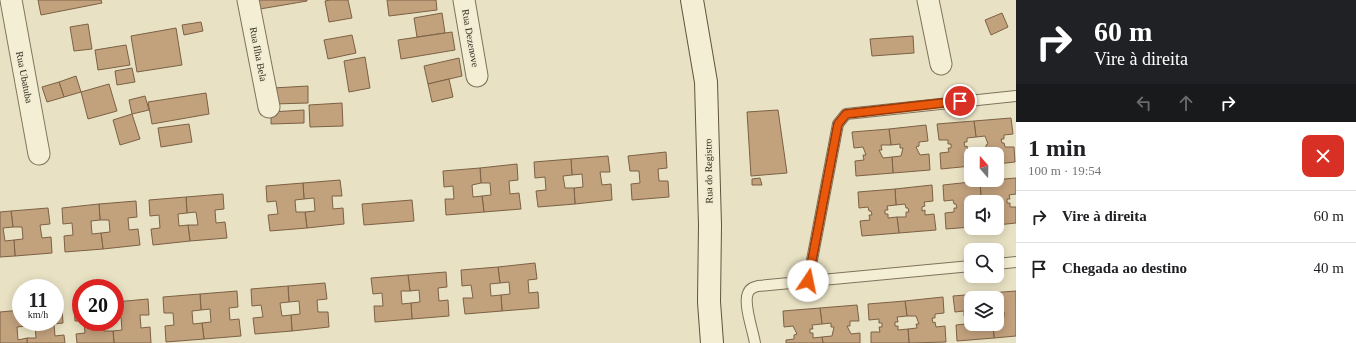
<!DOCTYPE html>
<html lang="pt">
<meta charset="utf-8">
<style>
:root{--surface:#fff;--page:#f2f2f2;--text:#202124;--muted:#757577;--line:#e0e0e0}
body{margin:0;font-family:Georgia,serif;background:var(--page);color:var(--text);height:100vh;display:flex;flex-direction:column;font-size:15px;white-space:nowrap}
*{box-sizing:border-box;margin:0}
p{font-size:13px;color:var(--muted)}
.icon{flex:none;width:22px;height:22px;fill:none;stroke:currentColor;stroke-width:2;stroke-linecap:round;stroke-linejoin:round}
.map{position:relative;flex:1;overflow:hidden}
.details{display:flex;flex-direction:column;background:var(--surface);width:340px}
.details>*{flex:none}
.hud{background:#202124;color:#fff;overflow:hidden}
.needle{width:26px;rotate:340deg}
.tools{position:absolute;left:964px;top:147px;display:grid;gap:8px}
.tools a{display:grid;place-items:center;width:40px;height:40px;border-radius:8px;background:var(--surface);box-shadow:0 2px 10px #0003;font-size:20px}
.speed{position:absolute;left:12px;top:279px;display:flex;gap:8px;font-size:20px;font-weight:700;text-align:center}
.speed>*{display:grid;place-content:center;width:52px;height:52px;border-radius:50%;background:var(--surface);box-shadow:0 2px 10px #0003;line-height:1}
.speed small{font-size:10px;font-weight:400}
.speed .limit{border:6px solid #d22;background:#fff;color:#111}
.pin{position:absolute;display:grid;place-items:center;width:34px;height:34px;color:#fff;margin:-17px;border:2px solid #fff;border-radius:50%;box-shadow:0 1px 4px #0007}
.me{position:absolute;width:44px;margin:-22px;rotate:11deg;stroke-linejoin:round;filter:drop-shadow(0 0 3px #0008)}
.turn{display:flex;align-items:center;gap:14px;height:84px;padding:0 12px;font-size:18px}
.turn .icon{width:52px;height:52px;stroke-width:2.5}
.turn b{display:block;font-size:28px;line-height:34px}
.lanes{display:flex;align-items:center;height:38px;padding:0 12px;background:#0003;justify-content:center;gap:20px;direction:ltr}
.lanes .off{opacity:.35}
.round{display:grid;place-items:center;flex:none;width:42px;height:42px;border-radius:8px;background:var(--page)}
.overview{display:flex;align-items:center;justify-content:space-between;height:68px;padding:0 12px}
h1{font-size:24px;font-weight:700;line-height:30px}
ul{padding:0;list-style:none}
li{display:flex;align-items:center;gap:12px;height:52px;padding:0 12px;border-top:1px solid var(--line)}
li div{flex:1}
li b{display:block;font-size:15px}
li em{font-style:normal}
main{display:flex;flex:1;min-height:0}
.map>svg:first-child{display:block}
.building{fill:#c2a17d;stroke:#7c6144}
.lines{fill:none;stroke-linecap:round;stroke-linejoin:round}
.lane-casing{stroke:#80735c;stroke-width:12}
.street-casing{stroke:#80735c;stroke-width:23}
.secondary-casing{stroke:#62543f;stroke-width:24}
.lane{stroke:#f4eed5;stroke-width:10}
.street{stroke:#f4eed5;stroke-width:21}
.secondary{stroke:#f4eed5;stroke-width:22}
.route-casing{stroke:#983908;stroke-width:10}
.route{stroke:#ea580c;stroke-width:7}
.labels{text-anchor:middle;stroke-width:3;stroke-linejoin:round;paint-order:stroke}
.street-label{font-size:10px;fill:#322a1e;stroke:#f0ebd1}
</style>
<main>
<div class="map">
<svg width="1016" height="343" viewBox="0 0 1016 343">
<rect width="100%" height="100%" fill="#e8e1c3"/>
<g class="building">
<polygon points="38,0 101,0 102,3 41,15"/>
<polygon points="258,0 307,0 307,1 260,9"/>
<polygon points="330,0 348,0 352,18 329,22 325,1"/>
<polygon points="387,0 436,0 437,10 389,16"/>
<polygon points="442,13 445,33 417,37 414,18"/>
<polygon points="1002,13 1008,27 991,35 985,20"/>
<polygon points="201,22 203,31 184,35 182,25"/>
<polygon points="88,24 92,49 74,51 70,27"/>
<polygon points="176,28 182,65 137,72 131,36"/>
<polygon points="452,32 455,50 401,59 398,40"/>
<polygon points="352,35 356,53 328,59 324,40"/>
<polygon points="913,36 914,53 872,56 870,39"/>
<polygon points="126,45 130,65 98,70 95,50"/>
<polygon points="365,57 370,88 349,92 344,61"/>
<polygon points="459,58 462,76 428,84 424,66"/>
<polygon points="132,68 135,82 117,85 115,71"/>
<polygon points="76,76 81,92 64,97 59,82"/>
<polygon points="449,79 453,97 432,102 428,84"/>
<polygon points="59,82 64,97 47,102 42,87"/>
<polygon points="109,84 117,111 88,119 81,92"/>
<polygon points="308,86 308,103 274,104 273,88"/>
<polygon points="206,93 209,114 152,124 148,102"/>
<polygon points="145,96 149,110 132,114 129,100"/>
<polygon points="342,103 343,126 310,127 309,105"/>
<polygon points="304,110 304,123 271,124 271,112"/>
<polygon points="778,110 787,173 751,176 747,112"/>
<polygon points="132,114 140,139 120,145 113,120"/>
<polygon points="1011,118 1013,134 1004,135 1004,139 1001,139 1002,143 1004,143 1005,147 1014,147 1015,162 997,164 997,154 977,154 977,150 986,149 986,145 988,144 985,136 976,137 974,121"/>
<polygon points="974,121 976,137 967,138 967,142 964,142 965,147 967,146 968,151 977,150 977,154 971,154 971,166 941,169 940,153 949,152 948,148 951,148 951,144 948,144 948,140 939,140 937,124"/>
<polygon points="189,124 192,142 161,147 158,128"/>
<polygon points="926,125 928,141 919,142 919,146 916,147 920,155 929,154 930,170 893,173 892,157 901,156 903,148 900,148 900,144 891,145 889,129"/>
<polygon points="889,129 891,145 881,145 882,150 879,150 883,158 892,157 893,173 856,176 855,161 864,160 863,155 866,155 863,147 854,148 852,132"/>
<polygon points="666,152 667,168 658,169 659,181 668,181 669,197 632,200 631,184 640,183 639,171 630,171 628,156"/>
<polygon points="608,156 610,172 600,172 602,185 611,184 612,200 575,204 574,188 583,187 582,174 572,175 571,159"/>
<polygon points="571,159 572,175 563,176 565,188 574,188 575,204 538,207 536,191 546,190 545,177 535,178 534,162"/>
<polygon points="517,164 518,180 509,181 510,194 519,193 521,209 484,212 482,196 491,195 490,183 481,183 480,168"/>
<polygon points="480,168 481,183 472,185 473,197 482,196 484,212 446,215 445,199 454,199 453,186 444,187 443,171"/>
<polygon points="760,178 762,185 752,185 752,179"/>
<polygon points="1016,178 1016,194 1009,195 1010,199 1007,199 1007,203 1010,203 1010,207 1016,207 1016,223 997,225 997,202 991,201 991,196 981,197 980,181"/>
<polygon points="340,180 342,196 332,196 333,209 343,208 344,224 307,228 305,212 315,211 314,198 304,199 303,183"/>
<polygon points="980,181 981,197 972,198 973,202 970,203 971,227 946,229 945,213 954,212 954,208 957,208 956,204 954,204 953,200 944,201 943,185"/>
<polygon points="303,183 304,199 295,200 296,212 305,212 307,228 270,231 268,215 278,214 276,201 267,202 266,186"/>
<polygon points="932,185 933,201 924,202 925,206 922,207 922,211 925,210 925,215 934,214 936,230 899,233 897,217 906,217 906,212 909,212 908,208 906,208 905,204 896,205 895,189"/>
<polygon points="895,189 896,205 887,206 888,210 885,210 885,214 888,214 888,218 897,217 899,233 862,236 860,221 870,220 869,215 872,215 871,211 869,211 868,207 859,208 858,192"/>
<polygon points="223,194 224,209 215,210 216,223 225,222 227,238 190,241 188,225 198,225 196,212 187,213 186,197"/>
<polygon points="186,197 187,213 178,214 179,226 188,225 190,241 153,245 151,229 160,228 159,215 150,216 149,200"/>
<polygon points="412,200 414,221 364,225 362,204"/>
<polygon points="136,201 137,217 128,218 129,230 138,229 140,245 103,249 101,233 110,232 109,220 100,220 99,204"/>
<polygon points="99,204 100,220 91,221 92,234 101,233 103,249 65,252 64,236 73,235 72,223 63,224 62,208"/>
<polygon points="48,208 50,224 40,225 42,238 51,237 52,253 15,256 14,240 23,239 22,227 13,227 11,211"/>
<polygon points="11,211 13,227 3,228 5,241 14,240 15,256 0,257 0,212"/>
<polygon points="535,263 537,279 528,280 529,293 538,292 539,308 502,311 501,295 510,294 509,282 500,283 498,267"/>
<polygon points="498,267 500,283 490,284 491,296 501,295 502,311 465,314 463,298 473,298 471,285 462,286 461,270"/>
<polygon points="446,272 447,287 438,288 439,301 448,300 449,316 412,319 411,303 420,302 419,290 410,291 408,275"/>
<polygon points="408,275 410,291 401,291 402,304 411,303 412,319 375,322 374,306 383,306 382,293 373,294 371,278"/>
<polygon points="325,283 327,299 317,300 318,312 328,312 329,327 292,331 291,315 300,314 299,301 289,302 288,286"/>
<polygon points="288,286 289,302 280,303 282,316 291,315 292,331 255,334 253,318 263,317 261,305 252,306 251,289"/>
<polygon points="237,291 238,307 229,308 230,320 239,319 241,336 204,339 202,323 211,322 210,309 201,310 200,294"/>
<polygon points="1016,291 1016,336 994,338 993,324 997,324 997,321 1002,321 1001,317 1004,317 1004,312 1001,313 1001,308 997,308 997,298 991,298 990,293"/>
<polygon points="990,293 991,298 971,298 971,324 993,324 994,338 957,341 956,325 965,324 965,320 967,320 967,315 964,316 964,311 955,312 953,296"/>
<polygon points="200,294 201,310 192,311 193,324 202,323 204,339 166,342 165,326 174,325 173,313 164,313 163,297"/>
<polygon points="943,297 944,313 935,314 935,318 932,318 933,323 935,322 936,327 945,326 946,342 909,343 908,329 917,328 916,324 919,324 916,316 907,316 905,301"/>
<polygon points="148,299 149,315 140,315 141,328 150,327 151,343 114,343 113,331 122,330 121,317 115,318 115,302"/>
<polygon points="905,301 907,316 897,317 898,322 895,322 895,326 898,326 898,330 908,329 909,343 871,343 871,332 880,332 879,327 882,327 882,323 879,323 879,319 869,320 868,304"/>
<polygon points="81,304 81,321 75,321 74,305"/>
<polygon points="857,305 859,321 850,321 850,326 847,326 851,334 860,333 860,343 823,343 822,337 832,336 834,327 831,327 831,323 822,324 820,308"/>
<polygon points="55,307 62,307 63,323 54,324 55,336 64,335 65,343 27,343 27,338 36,338 35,325 26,326 26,322 55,322"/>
<polygon points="820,308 822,324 812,325 813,329 810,329 810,333 813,333 813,338 822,337 823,343 786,343 786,340 794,339 794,335 797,334 793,326 784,327 783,311"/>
<polygon points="21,310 21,322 26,322 26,326 17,327 18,340 27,338 27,343 0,343 0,312"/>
<polygon points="84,322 103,322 104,331 113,331 114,343 77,343 76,334 85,333"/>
</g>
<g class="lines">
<defs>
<g id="lane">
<polyline points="997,264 1016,262"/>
<polyline points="808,281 838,124 846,114 1016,96"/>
<path d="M755,343C753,331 743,303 748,293C750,288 754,287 758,286L971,266"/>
</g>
<g id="street">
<polyline points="11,0 39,154"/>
<polyline points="248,0 269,107"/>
<polyline points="464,0 477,76"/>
<polyline points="928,0 941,64"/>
</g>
<polyline id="secondary" points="692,0 706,82 710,225 709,302 712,343"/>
</defs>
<use href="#lane" class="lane-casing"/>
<use href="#street" class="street-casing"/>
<use href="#secondary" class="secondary-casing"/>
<use href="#lane" class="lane"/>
<use href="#street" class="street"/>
<use href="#secondary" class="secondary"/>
</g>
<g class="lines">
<defs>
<polyline id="route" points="808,281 838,124 846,114 960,101"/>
</defs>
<use href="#route" class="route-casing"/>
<use href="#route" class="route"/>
</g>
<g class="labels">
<g class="street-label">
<text transform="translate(471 38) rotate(80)" y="4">Rua Dezenove</text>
<text transform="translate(259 54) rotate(79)" y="4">Rua Ilha Bela</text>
<text transform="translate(25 77) rotate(79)" y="4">Rua Ubatuba</text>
<text transform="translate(708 171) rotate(-91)" y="4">Rua do Registro</text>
</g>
</g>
</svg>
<div class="tools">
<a><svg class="needle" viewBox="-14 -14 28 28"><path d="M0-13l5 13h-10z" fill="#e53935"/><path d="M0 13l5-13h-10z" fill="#757577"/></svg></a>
<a><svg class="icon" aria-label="sound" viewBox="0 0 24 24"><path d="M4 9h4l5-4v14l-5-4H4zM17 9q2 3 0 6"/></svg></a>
<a><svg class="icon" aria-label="search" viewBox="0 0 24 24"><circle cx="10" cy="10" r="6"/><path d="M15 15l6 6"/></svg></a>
<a><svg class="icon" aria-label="layers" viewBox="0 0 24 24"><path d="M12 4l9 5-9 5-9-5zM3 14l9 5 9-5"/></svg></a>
</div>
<div class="speed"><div>11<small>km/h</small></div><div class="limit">20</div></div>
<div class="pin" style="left:960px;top:101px;background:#d93025"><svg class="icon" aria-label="arrive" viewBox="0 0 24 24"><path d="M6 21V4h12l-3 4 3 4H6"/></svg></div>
<svg class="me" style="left:808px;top:281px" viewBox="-20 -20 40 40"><circle r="19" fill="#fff"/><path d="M0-13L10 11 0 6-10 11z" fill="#ea580c"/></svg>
</div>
<section class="details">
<div class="hud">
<div class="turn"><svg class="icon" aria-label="right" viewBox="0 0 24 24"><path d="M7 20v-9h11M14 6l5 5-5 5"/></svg><div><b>60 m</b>Vire à direita</div></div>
<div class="lanes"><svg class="icon off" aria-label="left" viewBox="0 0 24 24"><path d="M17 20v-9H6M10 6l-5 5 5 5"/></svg><svg class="icon off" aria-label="ahead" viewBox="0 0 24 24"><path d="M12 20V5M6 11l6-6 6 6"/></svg><svg class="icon" aria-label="right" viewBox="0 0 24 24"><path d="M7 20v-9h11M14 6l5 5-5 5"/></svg></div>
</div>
<div class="overview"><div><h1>1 min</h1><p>100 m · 19:54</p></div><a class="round" style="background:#d93025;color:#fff"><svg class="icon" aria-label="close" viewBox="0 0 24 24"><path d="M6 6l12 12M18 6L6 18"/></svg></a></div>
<ul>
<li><svg class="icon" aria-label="right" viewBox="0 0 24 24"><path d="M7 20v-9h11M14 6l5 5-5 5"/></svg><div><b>Vire à direita</b></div><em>60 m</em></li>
<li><svg class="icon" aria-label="arrive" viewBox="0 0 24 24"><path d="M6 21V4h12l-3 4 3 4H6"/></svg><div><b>Chegada ao destino</b></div><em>40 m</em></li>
</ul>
</section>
</main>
